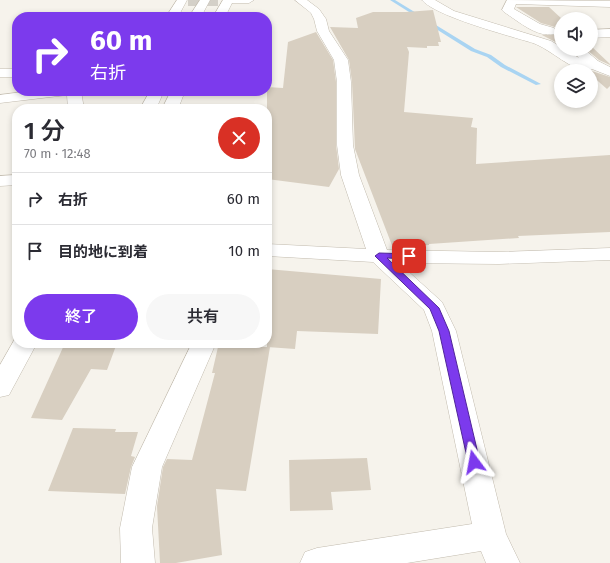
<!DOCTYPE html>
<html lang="ja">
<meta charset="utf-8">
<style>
:root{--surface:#fff;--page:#f7f7f7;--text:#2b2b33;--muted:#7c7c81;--line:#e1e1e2;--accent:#7c3aed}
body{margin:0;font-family:"Fira Sans","Noto Sans JP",sans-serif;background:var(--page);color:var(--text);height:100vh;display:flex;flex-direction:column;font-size:15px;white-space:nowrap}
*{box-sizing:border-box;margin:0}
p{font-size:13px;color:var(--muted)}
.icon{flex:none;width:22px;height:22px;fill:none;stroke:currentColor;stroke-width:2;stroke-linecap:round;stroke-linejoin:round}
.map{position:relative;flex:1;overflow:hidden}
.drawer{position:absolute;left:12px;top:104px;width:260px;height:244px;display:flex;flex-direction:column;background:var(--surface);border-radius:16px;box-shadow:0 2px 6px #0003}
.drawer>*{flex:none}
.banner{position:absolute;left:12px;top:12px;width:260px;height:84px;border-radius:16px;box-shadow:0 2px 6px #0003;background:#7c3aed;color:#fff;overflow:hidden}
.buttons{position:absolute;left:554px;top:12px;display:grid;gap:8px}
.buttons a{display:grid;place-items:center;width:44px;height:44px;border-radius:50%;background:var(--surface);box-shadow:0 2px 6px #0003;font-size:20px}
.pin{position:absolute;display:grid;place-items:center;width:34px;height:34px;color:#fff;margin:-17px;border-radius:8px;box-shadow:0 2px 6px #0006}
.me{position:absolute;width:44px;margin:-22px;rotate:347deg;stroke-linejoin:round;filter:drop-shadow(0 0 3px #0008)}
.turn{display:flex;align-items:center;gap:14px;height:84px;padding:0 12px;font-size:18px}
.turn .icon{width:52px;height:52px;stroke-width:2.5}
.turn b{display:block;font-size:28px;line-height:34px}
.round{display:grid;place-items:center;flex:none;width:42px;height:42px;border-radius:21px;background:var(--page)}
.overview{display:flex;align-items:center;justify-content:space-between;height:68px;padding:0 12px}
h1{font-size:24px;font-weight:600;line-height:30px}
.action{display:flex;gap:8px;margin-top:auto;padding:8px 12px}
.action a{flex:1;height:46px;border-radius:24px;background:var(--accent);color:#fff;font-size:16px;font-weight:600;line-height:46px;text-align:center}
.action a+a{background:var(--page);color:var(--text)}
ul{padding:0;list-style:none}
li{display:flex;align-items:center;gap:12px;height:52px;padding:0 12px;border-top:1px solid var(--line)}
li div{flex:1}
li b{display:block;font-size:15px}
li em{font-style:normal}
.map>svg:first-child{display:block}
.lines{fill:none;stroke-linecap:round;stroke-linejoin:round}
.stream{fill:#a9d4f2;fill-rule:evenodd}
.building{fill:#d8cfc1}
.minor-tunnel{stroke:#d4d0c8;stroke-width:12;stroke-dasharray:12 6;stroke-linecap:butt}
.minor-casing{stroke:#c2bbae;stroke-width:1}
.tertiary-casing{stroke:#c2bbae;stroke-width:1}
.minor{fill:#fff;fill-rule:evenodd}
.tertiary{fill:#fff;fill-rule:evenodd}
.route{fill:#7c3aed;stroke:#51269a}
</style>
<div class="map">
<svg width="610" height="563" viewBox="0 0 610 563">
<rect width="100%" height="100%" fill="#f6f3ec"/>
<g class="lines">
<polygon class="stream" points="390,0 395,0 475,49 491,55 505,65 541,84 536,85 501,67 487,57 471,51"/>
</g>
<g class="building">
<polygon points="516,7 549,7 562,19 561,45 542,35 555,35 557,32 555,27 541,23"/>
<polygon points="433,10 441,42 438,42 439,46 427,46 427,48 407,47 409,52 404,112 473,118 471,127 477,128 476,164 610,155 610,232 518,236 519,238 429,244 429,245 393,248 355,149 352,82 349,60 330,27 358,28 356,18 373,12 406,12"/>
<polygon points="316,32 333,60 336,82 336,145 339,169 329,187 267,179 267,87 283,88 288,42"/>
<polygon points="591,46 610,64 610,65 599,60 586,49 591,49"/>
<polygon points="592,71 610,77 610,86 607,89 591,75"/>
<polygon points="267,269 381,279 378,334 297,331 295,349 267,347"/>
<polygon points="65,343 117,343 107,370 91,369 62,420 31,418"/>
<polygon points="218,347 270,347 246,491 216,489 222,555 176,563 160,563 157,506 163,467 167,459 192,460 215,373 212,373"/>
<polygon points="73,428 116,429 115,432 138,432 131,456 135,457 131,467 125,494 48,491"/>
<polygon points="367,458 371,490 331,492 333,510 290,511 289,460"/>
</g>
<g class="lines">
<polyline class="minor-tunnel" points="188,0 220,0"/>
<defs>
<g id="minor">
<polygon points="177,0 187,0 178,17 166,17"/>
<polygon points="223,0 254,0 249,3 232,3 225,17 213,17"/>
<polygon points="295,0 307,0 319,9 326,19 329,31 348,60 351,82 353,145 359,175 387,250 499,252 610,248 610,260 499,264 399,263 442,302 456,331 506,534 520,563 486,563 481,551 407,563 300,563 305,552 317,548 472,524 432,331 424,310 373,262 267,256 267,244 366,249 341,175 337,145 337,82 334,60 317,31 314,19 311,13"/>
<path d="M422,0H435L454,11L551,41L561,47V49H564L579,58L572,50L584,49L598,61L610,67V76L592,69L590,71C571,71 552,50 533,43C510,36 434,16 422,0Z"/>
<path d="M507,0L610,1V7L516,4L514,9L540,24L554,28L556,31L554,34C537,38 518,21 504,12L502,10Z"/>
<polygon points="610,29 610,37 591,38 591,30"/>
<rect x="0" y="69" width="17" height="8"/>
<polygon points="30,91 81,91 84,109 68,109 67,95 0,103 0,95"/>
<polygon points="171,91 185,91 178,109 162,109"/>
<polygon points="17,175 17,185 0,186 0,176"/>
<polygon points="192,343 216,343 162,467 152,528 155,563 121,563 120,528 132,467"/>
</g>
<g id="tertiary">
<polygon points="200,0 210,0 201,17 189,17"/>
<polygon points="150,91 164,91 156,109 140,109"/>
<polygon points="16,337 17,343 37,343 9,395 0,397 0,365"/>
</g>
</defs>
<use href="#minor" class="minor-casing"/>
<use href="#tertiary" class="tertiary-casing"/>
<use href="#minor" class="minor"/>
<use href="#tertiary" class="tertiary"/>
</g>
<polygon class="route" points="379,253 412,254 413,256 409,259 387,258 439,308 449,331 480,462 478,466 474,467 469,466 468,462 439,331 430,309 376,257 375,256"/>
</svg>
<div class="buttons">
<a><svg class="icon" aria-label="sound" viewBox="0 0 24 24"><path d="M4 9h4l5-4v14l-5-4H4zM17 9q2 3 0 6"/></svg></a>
<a><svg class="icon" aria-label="layers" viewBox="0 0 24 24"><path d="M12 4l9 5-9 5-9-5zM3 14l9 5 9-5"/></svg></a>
</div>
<div class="pin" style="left:409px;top:256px;background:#d93025"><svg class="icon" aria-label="arrive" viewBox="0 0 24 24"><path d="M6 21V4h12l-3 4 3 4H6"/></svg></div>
<svg class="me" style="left:474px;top:462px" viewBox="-20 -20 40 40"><path d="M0-17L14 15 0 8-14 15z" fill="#7c3aed" stroke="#fff" stroke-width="4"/></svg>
<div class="banner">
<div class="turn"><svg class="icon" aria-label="right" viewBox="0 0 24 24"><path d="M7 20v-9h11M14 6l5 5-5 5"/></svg><div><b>60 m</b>右折</div></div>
</div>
<section class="drawer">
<div class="overview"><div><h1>1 分</h1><p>70 m · 12:48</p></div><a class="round" style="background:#d93025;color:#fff"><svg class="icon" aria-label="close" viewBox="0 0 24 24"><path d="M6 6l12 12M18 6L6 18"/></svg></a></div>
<ul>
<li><svg class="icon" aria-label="right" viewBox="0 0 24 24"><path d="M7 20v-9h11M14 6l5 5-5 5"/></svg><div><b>右折</b></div><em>60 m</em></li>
<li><svg class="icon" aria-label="arrive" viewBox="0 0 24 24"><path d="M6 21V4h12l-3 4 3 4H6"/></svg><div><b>目的地に到着</b></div><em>10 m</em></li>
</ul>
<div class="action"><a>終了</a><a>共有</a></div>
</section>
</div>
